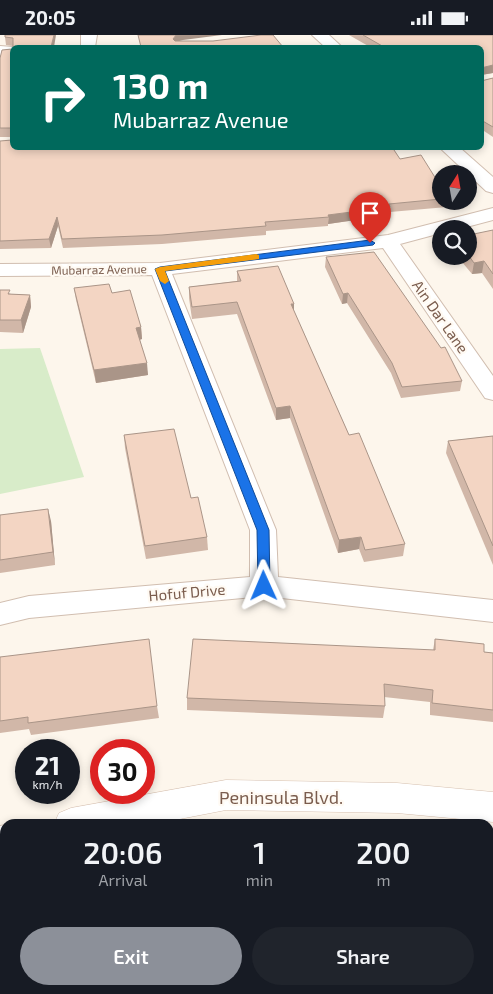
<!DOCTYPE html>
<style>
:root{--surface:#171b24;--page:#20242c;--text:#f1f3f6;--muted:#9ea1a6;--accent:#8c9099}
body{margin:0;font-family:"Exo 2",sans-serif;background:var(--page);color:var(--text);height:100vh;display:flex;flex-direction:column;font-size:19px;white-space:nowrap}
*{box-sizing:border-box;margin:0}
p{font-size:16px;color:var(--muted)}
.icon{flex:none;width:28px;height:28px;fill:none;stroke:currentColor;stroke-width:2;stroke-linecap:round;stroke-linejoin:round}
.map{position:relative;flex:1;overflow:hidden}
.drawer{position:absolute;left:0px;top:784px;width:494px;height:176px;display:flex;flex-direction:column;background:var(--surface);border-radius:15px 15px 0 0;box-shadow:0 2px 8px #0003}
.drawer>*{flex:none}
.hud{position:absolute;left:10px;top:10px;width:474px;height:105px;border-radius:8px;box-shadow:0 2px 8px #0003;background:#00695c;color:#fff;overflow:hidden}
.needle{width:32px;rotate:11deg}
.buttons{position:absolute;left:432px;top:130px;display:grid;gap:10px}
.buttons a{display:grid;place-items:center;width:45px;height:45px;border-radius:50%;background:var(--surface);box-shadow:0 2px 8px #0003;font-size:25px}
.speed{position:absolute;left:15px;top:704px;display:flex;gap:10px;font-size:25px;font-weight:700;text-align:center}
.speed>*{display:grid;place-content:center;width:65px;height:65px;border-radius:50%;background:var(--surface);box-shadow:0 2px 8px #0003;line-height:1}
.speed small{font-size:12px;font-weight:400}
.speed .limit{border:8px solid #d22;background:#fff;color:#111}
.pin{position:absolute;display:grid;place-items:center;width:42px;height:42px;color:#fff;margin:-51px -21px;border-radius:50% 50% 50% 0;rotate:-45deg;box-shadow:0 0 5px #0007}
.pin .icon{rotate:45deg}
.me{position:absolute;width:55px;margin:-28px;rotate:359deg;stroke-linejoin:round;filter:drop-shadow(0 0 4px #0008)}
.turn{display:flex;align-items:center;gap:18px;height:105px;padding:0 20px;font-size:22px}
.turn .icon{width:65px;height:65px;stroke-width:2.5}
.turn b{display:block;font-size:35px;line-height:42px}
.eta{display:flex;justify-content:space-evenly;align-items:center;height:85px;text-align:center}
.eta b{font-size:30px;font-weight:600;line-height:35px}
.primary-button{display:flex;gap:10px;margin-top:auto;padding:10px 20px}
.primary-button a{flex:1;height:58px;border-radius:30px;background:var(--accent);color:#fff;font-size:20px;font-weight:600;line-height:58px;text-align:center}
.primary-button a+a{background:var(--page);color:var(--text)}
.status{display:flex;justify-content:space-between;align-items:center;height:35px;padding:0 25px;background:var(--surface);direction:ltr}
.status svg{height:14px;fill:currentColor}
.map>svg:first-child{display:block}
.green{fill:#d8ecc9}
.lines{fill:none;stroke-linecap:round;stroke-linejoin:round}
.minor-casing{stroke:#d1beb0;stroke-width:2}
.secondary-casing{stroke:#d6c0b0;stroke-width:1}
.minor{fill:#fff;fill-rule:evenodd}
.secondary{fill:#fff;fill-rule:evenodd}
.wall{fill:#d1b7a8}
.shaded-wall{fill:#aa9588}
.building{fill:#f3d5c3;stroke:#aa9588}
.route{fill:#1a73e8;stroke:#114b97}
.slow{fill:#f59e0b}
.labels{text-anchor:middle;stroke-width:4.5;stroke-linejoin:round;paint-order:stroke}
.far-street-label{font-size:12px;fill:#7a5c4d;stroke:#fffaf3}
.street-label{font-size:15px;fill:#7a5c4d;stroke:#fffaf3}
.near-street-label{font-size:18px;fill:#7a5c4d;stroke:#fffaf3}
</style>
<div class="status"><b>20:05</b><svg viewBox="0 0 49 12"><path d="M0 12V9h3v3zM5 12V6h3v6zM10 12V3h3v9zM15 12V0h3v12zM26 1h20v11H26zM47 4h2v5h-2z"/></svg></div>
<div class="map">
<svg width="493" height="959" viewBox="0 0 493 959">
<rect width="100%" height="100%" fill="#fdf6ec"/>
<polygon class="green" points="40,313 84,442 0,459 0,314"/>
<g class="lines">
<defs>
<g id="minor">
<polygon points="81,0 97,0 95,12 81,12"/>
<polygon points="312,0 329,0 342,12 325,12"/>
<polygon points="0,11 13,12 12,22 0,21"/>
<polygon points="439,112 459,112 493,142 493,158 486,156"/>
<polygon points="493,173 493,185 459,194 441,194 441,198 400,209 493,341 493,365 485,363 383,213 172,239 276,495 278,542 493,565 493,587 264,561 29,583 0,590 0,568 29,561 250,542 250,495 152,240 0,241 0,229 160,228 388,200"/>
</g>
<g id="secondary">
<polygon points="226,745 397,748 493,757 493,787 397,778 226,775 154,789 54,789 59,778 71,773"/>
<polygon points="5,790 5,822 0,823 0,791"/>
<rect x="489" y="844" width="4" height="34"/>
<polygon points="5,891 5,927 0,928 0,892"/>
</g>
</defs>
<use href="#minor" class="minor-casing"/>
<use href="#secondary" class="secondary-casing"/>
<use href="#minor" class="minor"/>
<use href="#secondary" class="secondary"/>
</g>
<g class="wall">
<polygon points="56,0 13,11 6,10 5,2"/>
<polygon points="349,0 493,0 493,38 481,40 481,12 370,12"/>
<polygon points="12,14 12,102 0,102 0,23"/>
<polygon points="493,43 493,102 481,94 481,46"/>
<polygon points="0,106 400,124 441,152 441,166 448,166 447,172 390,177 390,180 328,189 328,191 266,196 266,200 162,209 63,213 58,191 51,213 0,214"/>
<polygon points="493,195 493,254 482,238 472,239 457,221 469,221"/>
<polygon points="326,222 462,346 460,356 401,363 391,338 347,268 342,269 325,232"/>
<polygon points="237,236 294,276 349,400 405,509 403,521 364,527 359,514 338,518 290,383 276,385 237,279 192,284 189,263 189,252 237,246"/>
<polygon points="74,253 112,258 141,292 142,304 140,305 148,340 96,348 76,265"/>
<polygon points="0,255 11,259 30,260 31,272 23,298 0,297"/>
<polygon points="124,400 191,463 207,502 208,515 146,524 125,413"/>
<polygon points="493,401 493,530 446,418 448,406"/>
<polygon points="0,480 51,486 55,530 0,538"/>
<polygon points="435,604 484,617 493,618 493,687 430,680 430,667 384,662 385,671 383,683 187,675 187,663 433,615"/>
<polygon points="0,622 157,671 159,683 31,700 29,694 0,698"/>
</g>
<g class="shaded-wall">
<polygon points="54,0 56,0 54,12 51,12"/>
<polygon points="176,0 222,0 183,5 176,7 173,4"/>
<polygon points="493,30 493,38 481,40 481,33"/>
<polygon points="390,172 390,180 328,189 329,182 328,180"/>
<polygon points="57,182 58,191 51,213 49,204"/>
<polygon points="484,226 482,238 472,239 474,228"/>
<polygon points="348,258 347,268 342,269 343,259"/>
<polygon points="30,260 31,272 23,298 21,285"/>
<polygon points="291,269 294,269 294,280"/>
<polygon points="141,292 142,304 137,305 136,293"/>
<polygon points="147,328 148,340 96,348 94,335"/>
<polygon points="290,371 290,383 276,385 276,373"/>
<polygon points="48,474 51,486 55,530 53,517"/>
<polygon points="361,502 359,514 338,518 339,505"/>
</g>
<g class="building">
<polygon points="5,0 54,0 51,12 13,12 13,3 5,2"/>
<polygon points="138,0 176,0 173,4 175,6 213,6 261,0 273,0 283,12 141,12"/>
<polygon points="363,0 493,0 493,30 481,33 481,12 384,12"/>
<polygon points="12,14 12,100 12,93 0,93 0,23 2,15"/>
<polygon points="493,43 493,92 481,85 481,46"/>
<polygon points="12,105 12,112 392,112 400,124 421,120 441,152 441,164 389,169 390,172 328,180 329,182 265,187 266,191 162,200 62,204 57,182 49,204 0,206 0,106"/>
<polygon points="493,195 493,239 484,226 474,228 469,221 469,200"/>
<polygon points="374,217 441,313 445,312 462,346 402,352 392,328 348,258 343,259 326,222"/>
<polygon points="278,231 294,269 291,269 349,400 359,398 405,509 365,515 361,502 339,505 290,371 276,373 237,267 192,272 189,252 241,246 237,236"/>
<polygon points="109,249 112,258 130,255 141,292 136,293 147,328 94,335 74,253"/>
<polygon points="0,255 10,255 8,259 30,260 21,285 0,285"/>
<polygon points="174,394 191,463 198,462 207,502 145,511 124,400"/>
<polygon points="493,401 493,511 448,406"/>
<polygon points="48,474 53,517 0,525 0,480"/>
<polygon points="149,604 157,671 28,688 28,682 0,686 0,622"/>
<polygon points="193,604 435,615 435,604 484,609 484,617 493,618 493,675 432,668 433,655 384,649 385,671 187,663"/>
</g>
<polygon class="route" points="370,205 375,208 373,210 165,236 269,495 270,551 269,554 260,554 258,551 257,495 155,234 160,232"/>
<polygon class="slow" points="256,219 259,220 259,224 165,236 169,246 165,249 160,246 155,234 160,232"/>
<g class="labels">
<g class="far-street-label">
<text transform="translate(99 235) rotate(-1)" y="4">Mubarraz Avenue</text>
</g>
<g class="street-label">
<text transform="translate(440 282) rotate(55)" y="5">Ain Dar Lane</text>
<text transform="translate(187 558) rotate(-5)" y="5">Hofuf Drive</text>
</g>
<g class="near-street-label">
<text x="281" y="769">Peninsula Blvd.</text>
</g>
</g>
</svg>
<div class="buttons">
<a><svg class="needle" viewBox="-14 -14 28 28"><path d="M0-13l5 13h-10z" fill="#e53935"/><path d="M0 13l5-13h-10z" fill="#9ea1a6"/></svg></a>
<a><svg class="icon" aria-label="search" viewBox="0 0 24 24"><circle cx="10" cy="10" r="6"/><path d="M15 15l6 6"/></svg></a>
</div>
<div class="speed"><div>21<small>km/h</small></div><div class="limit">30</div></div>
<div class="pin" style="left:370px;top:208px;background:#d93025"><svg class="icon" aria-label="arrive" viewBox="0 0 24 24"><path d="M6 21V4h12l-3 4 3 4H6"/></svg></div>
<svg class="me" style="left:264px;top:551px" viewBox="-20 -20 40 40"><path d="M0-17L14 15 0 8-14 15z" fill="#1a73e8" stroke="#fff" stroke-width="4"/></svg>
<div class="hud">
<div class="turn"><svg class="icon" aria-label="right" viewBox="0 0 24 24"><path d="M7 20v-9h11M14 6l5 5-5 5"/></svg><div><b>130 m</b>Mubarraz Avenue</div></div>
</div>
<section class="drawer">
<div class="eta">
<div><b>20:06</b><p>Arrival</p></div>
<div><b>1</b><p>min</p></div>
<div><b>200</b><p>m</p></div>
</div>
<div class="primary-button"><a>Exit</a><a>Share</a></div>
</section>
</div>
